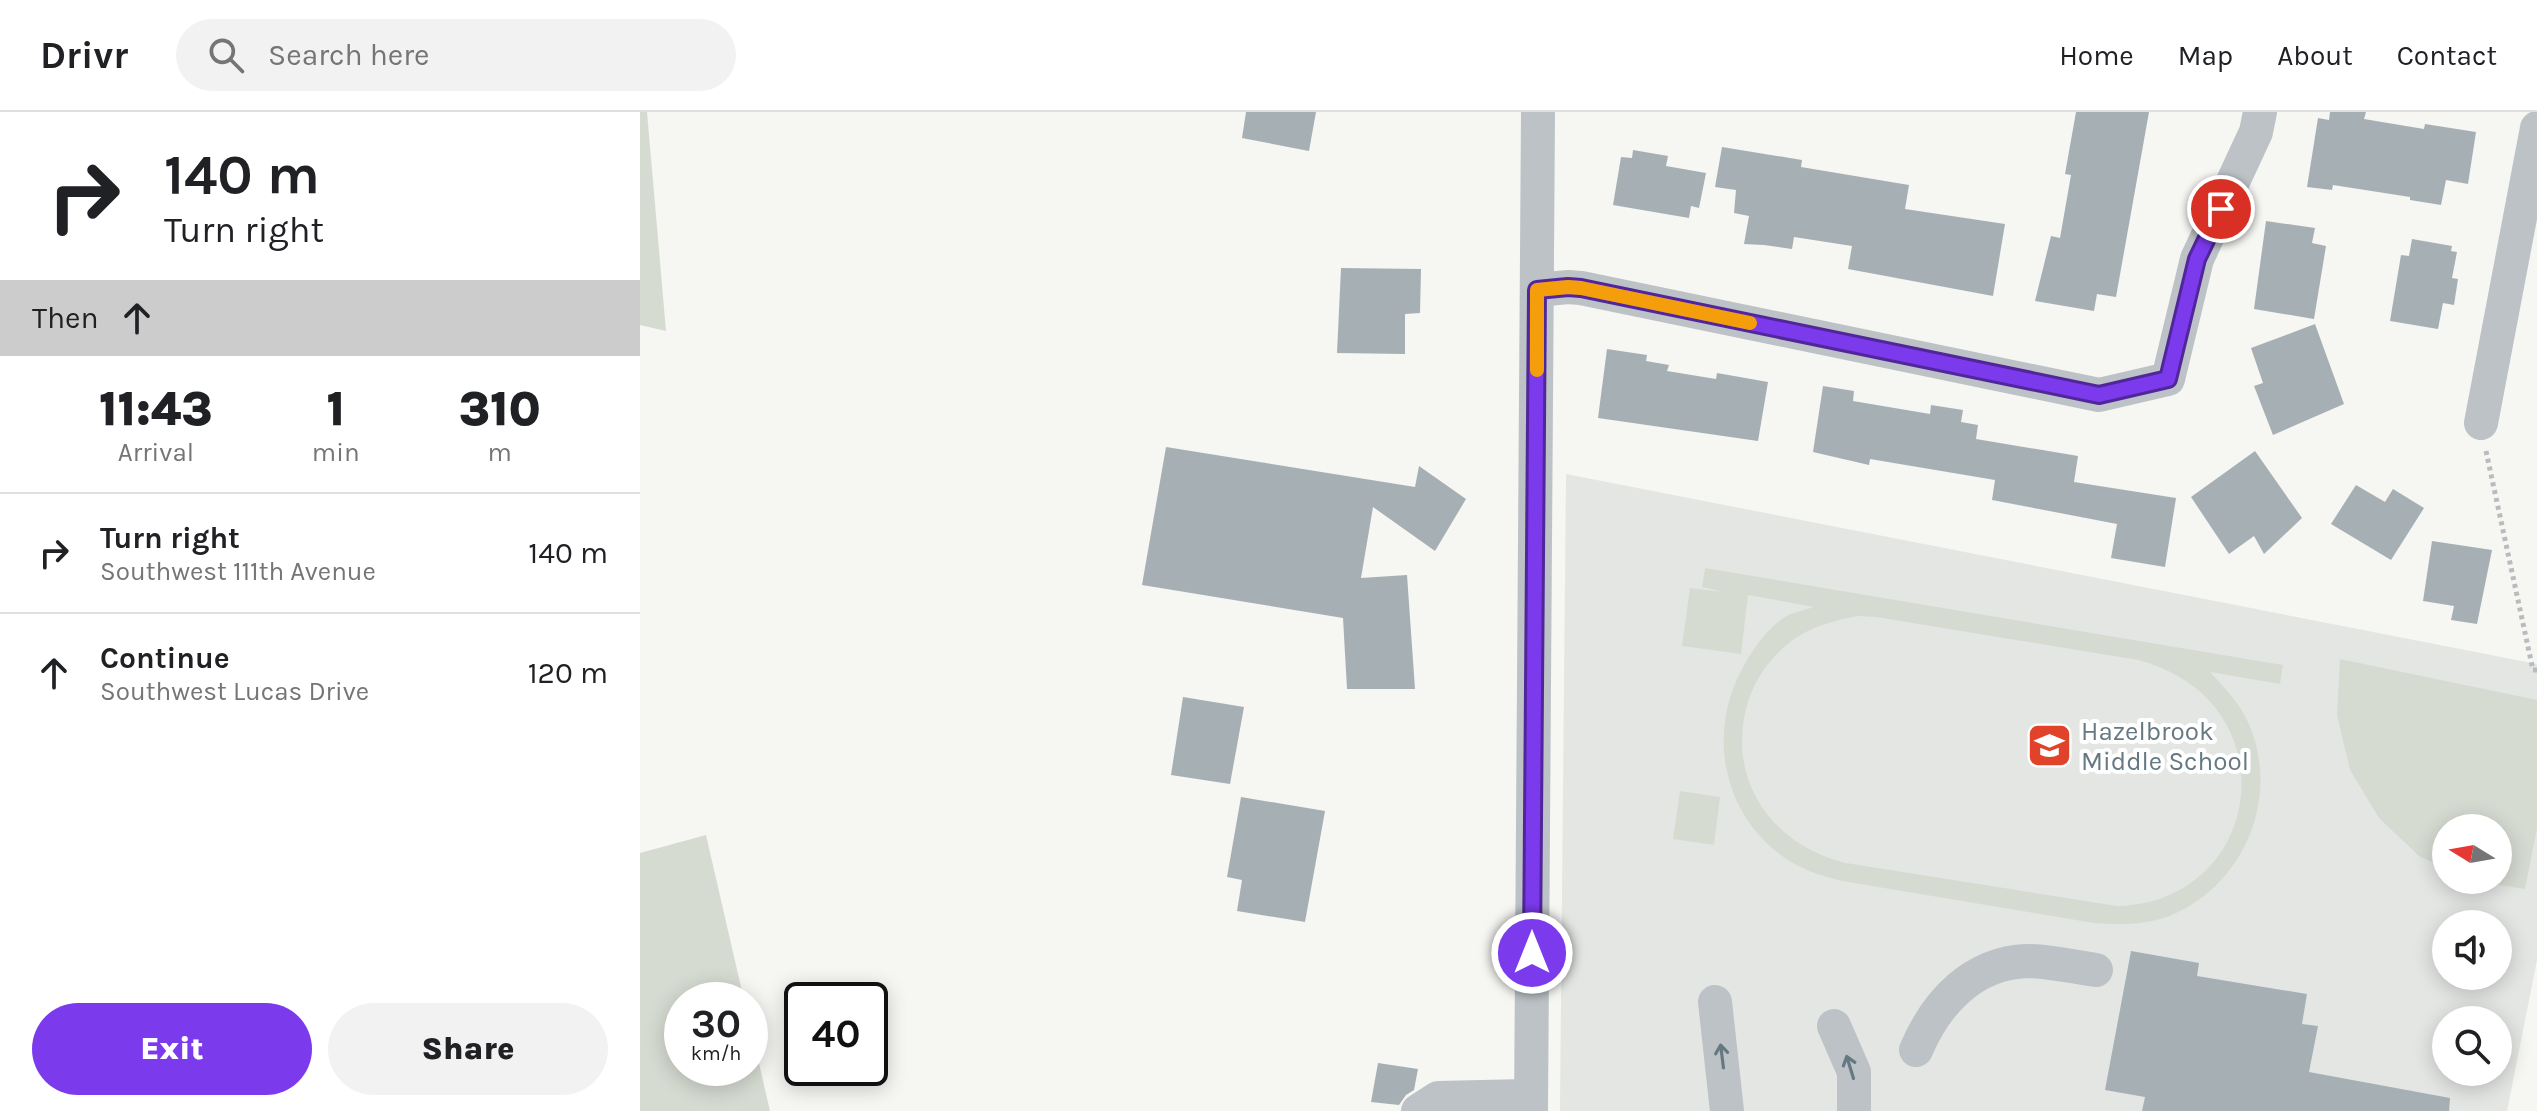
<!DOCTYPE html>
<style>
:root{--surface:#fff;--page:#f2f2f2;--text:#202124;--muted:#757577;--line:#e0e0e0;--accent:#7c3aed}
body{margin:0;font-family:Karla,sans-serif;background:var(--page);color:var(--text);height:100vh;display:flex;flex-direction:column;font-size:30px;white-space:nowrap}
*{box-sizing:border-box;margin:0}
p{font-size:26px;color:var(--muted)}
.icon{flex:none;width:44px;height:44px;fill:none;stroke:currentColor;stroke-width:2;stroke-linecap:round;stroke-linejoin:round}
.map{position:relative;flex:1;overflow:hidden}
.sheet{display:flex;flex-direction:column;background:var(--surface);width:640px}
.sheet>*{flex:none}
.hud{background:#fff;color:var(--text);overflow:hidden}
.needle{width:52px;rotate:281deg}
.tools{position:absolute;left:1792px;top:702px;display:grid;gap:16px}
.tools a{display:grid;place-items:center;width:80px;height:80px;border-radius:50%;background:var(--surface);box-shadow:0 4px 20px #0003;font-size:40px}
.speed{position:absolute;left:24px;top:870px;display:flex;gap:16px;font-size:40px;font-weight:700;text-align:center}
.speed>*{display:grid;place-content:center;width:104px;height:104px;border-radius:50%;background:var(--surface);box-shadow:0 4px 20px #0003;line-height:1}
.speed small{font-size:20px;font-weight:400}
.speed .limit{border:4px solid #111;border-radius:12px;background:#fff;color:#111}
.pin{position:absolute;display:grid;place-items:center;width:68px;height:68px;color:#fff;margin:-34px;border:4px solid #fff;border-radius:50%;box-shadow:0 2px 8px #0007}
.me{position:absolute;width:88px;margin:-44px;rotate:0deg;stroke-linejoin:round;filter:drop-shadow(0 0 6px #0008)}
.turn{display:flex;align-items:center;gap:28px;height:168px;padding:0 32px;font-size:36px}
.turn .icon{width:104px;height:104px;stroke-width:2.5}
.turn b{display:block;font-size:56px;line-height:68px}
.then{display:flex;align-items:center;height:76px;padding:0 32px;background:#0003;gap:16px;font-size:30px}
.eta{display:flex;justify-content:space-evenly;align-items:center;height:136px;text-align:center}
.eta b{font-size:48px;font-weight:800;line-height:56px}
.cta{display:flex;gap:16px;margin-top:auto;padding:16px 32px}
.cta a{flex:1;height:92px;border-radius:48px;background:var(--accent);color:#fff;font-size:32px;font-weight:800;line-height:92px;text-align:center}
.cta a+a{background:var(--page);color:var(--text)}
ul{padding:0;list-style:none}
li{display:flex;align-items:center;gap:24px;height:120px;padding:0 32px;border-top:2px solid var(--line)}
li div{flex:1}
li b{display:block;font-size:30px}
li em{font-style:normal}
header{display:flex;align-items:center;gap:48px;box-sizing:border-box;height:112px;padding:0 40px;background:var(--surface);border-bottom:2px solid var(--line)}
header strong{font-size:38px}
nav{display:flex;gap:44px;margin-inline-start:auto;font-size:28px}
.search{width:560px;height:72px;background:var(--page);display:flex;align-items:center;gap:20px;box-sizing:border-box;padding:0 28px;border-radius:44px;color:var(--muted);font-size:30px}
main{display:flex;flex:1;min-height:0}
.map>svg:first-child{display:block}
.built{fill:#e4e6e4;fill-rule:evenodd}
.green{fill:#d6dbd2;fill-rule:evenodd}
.building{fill:#a6b0b4}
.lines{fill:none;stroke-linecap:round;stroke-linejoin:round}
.path{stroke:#b9bcbe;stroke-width:5;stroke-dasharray:4 4;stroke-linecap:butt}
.minor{stroke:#bcc2c5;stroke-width:34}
.oneway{stroke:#667983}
.route-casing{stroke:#51269a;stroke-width:20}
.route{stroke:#7c3aed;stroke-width:14}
.slow{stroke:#f59e0b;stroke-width:14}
.labels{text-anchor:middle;stroke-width:8;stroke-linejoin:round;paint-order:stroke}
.poi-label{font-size:26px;fill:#667983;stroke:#fff;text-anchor:start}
</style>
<header>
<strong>Drivr</strong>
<div class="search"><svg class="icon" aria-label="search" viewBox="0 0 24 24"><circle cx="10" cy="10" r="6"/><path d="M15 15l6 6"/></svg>Search here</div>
<nav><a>Home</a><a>Map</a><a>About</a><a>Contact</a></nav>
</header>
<main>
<section class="sheet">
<div class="hud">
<div class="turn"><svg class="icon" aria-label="right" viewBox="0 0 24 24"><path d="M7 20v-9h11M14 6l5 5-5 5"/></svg><div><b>140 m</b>Turn right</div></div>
<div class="then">Then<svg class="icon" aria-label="ahead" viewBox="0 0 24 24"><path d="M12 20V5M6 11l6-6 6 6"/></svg></div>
</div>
<div class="eta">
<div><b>11:43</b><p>Arrival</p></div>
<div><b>1</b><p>min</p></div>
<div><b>310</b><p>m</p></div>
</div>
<ul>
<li><svg class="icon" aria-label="right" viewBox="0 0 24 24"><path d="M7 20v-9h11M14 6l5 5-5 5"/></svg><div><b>Turn right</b><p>Southwest 111th Avenue</p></div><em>140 m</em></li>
<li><svg class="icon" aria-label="ahead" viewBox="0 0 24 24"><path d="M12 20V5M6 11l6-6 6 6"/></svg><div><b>Continue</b><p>Southwest Lucas Drive</p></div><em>120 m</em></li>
</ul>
<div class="cta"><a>Exit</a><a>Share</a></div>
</section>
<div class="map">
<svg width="1897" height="999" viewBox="0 0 1897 999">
<rect width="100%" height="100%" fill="#f6f6f3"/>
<path class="built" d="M926,362L1897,552V848L1867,999H920ZM1806,716H1858V768H1806ZM1806,812H1858V864H1806ZM1806,908H1858V960H1806Z"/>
<g class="green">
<polygon points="0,0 7,0 26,219 0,213"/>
<path d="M1065,456L1643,553L1640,572L1570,560C1584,575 1598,589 1607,608C1643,683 1604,776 1527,805C1503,813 1479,813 1454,811L1202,769C1182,764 1162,758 1145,746C1085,705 1067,626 1100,561C1110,541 1125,518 1145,505C1153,500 1165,498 1174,495L1108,483L1101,542L1042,534L1050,476L1083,480L1062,475ZM1217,504L1236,505L1498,548C1652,588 1625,791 1477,794L1206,751C1131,733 1085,666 1108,590C1115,567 1131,545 1150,530C1170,515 1193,509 1217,504Z"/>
<polygon points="1700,547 1897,588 1897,717 1885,777 1829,768 1858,768 1858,716 1806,716 1806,757 1779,744 1739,706 1710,658 1697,603"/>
<polygon points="1040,679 1080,685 1074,733 1033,727"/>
<polygon points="66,723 104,888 42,888 42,956 110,956 110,912 130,999 0,999 0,741"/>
</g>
<g class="building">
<polygon points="606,0 676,0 669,39 602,26"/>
<polygon points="1436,0 1509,0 1476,185 1457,182 1454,199 1395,189 1411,124 1420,126 1431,63 1425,62"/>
<polygon points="1690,0 1726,0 1724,7 1784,17 1785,12 1836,20 1828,72 1806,68 1801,93 1770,88 1770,85 1693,73 1692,78 1667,75 1678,6 1689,8"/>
<polygon points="1082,35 1162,48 1161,55 1269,73 1265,97 1365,112 1353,184 1208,157 1212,134 1154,125 1152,137 1124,133 1104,132 1109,104 1094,101 1096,78 1075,75"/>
<polygon points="993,38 1028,44 1026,54 1066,61 1059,96 1051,94 1049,106 973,93 981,45 992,46"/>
<polygon points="1626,109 1675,116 1672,131 1686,134 1674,207 1614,197"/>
<polygon points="1772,127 1812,134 1811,139 1817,140 1812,166 1818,167 1814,193 1803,191 1798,217 1750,209 1761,143 1769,144"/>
<polygon points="701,156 781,157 780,201 765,202 765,242 697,241"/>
<polygon points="1675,212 1704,292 1633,323 1614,274 1623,271 1611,236"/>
<polygon points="967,237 1007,243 1006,249 1029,253 1027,259 1076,267 1077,261 1128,270 1118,329 958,306"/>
<polygon points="1183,274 1214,279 1213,289 1290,302 1291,293 1323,298 1321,310 1338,313 1336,327 1438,344 1434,370 1536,386 1525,455 1471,446 1477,412 1352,388 1355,368 1230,347 1229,353 1173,340"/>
<polygon points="526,335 775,375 779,354 826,387 795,439 733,395 721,466 767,463 775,577 707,577 703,506 502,473"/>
<polygon points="1615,339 1662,406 1624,442 1614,424 1589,442 1551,385"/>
<polygon points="1716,373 1745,390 1753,377 1784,396 1751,448 1691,412"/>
<polygon points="1792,429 1852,438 1837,512 1811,508 1814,494 1783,489"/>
<polygon points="543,585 604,595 590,672 531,663"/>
<polygon points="601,685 685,699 665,810 597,799 602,768 587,765"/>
<polygon points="1491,839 1559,851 1557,864 1667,882 1662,912 1678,914 1669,960 1810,986 1809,999 1502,999 1505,985 1465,978"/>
<polygon points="738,951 778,957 774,978 766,983 759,993 731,990"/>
</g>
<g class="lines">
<polyline class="path" points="1846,339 1893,558 1897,558"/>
<g class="minor">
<polyline points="897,178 928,175 941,176 1459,283 1528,267 1557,147 1616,20 1620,0"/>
<polyline points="1841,311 1897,16"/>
<polyline points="1075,890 1087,999"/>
<polyline points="1194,914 1214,960 1214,999"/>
<path d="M1276,938C1296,891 1332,851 1387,849C1409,849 1434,855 1456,858"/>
<polyline points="778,999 798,986 891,984"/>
<polyline points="891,999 898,0"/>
</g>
</g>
<defs><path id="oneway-shaft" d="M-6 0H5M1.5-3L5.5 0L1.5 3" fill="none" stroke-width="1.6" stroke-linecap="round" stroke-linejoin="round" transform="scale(2)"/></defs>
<g class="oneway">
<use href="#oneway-shaft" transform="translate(1082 944) rotate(-97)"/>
<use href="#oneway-shaft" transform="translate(1210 955) rotate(-107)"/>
</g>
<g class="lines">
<defs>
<polyline id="route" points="892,841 897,178 928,175 941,176 1459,283 1528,267 1557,147 1581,97"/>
</defs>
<use href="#route" class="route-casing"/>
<use href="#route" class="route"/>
<polyline class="slow" points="897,258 897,178 928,175 941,176 1110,211"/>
</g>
<defs>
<symbol id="school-square" viewBox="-11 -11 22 22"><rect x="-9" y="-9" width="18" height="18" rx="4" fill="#e04329" stroke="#fff"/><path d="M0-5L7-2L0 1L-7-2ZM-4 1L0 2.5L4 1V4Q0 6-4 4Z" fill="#fff"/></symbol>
</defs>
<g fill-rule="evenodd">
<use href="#school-square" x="1384" y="608" width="51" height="51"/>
</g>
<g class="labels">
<g class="poi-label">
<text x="1441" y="628">Hazelbrook<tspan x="1441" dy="30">Middle School</tspan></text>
</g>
</g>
</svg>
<div class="tools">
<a><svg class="needle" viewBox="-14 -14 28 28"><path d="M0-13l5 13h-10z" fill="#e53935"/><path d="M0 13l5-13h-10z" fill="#757577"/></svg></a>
<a><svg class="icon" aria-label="sound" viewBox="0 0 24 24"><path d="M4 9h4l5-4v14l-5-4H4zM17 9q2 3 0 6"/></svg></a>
<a><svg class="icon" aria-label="search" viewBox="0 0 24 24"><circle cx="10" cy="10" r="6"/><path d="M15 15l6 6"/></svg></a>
</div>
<div class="speed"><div>30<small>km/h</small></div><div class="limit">40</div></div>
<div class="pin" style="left:1581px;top:97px;background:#d93025"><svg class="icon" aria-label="arrive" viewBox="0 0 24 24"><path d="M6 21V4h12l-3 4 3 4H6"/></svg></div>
<svg class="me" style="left:892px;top:841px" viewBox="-20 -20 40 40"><circle r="17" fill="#7c3aed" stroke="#fff" stroke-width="3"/><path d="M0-11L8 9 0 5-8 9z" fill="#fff"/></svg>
</div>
</main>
